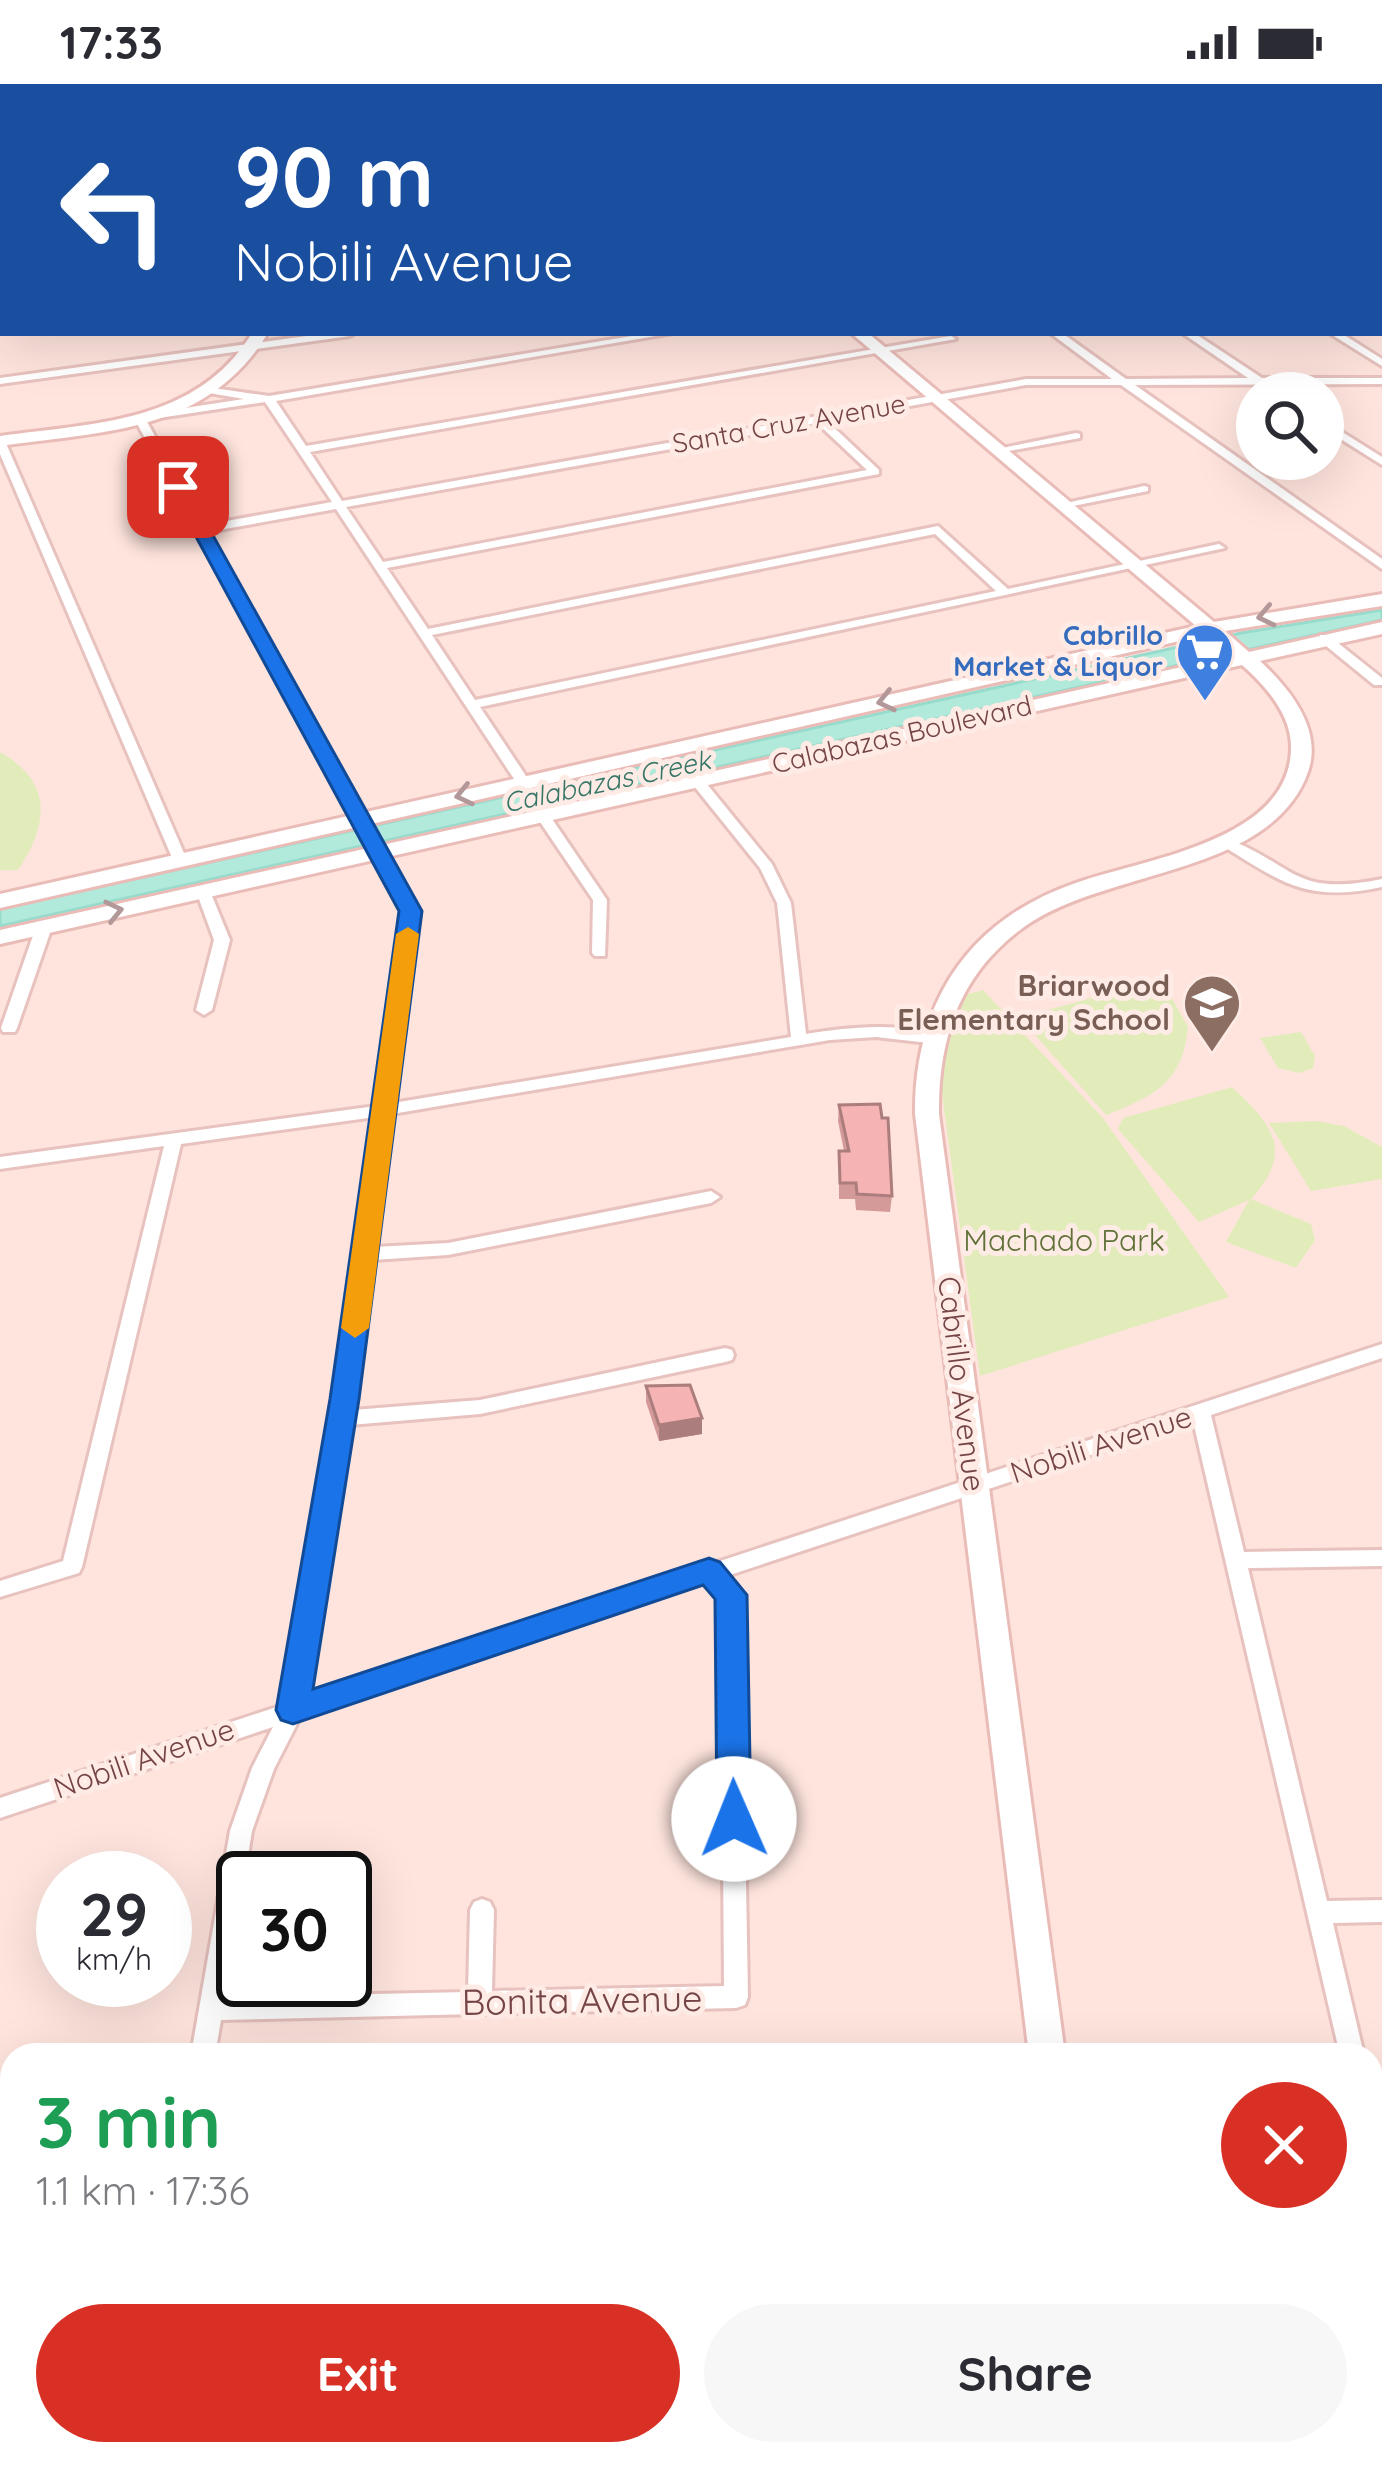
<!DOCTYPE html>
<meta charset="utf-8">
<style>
:root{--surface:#fff;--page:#f7f7f7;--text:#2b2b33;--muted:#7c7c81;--accent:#d93025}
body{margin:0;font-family:Quicksand,sans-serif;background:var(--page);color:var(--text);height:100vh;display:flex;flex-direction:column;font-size:45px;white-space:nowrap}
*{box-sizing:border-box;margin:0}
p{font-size:39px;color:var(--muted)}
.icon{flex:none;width:66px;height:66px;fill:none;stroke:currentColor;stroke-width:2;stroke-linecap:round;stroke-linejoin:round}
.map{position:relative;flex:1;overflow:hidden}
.drawer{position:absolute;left:0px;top:1959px;width:1383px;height:423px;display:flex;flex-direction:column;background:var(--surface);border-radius:36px 36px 0 0;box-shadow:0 12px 48px #0002}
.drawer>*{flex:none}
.banner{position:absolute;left:0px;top:0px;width:1383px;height:252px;box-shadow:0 12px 48px #0002;background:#1a4fa0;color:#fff;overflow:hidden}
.buttons{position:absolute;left:1236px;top:288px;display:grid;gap:24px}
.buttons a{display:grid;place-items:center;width:108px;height:108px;border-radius:50%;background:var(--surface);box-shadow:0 12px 48px #0002;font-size:60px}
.speed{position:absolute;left:36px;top:1767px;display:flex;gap:24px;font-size:60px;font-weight:700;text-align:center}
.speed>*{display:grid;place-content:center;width:156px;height:156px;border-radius:50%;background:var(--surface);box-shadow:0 12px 48px #0002;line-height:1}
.speed small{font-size:30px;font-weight:400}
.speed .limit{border:6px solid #111;border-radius:18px;background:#fff;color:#111}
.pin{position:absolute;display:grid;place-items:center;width:102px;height:102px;color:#fff;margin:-51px;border-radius:24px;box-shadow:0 6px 18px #0006}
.me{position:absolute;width:132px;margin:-66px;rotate:359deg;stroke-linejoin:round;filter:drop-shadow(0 0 9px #0008)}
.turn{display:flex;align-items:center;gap:42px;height:252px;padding:0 36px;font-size:54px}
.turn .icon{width:156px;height:156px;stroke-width:2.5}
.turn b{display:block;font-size:84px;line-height:102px}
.round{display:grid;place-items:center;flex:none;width:126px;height:126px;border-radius:63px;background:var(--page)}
.headline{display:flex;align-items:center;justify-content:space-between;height:204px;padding:0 36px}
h1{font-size:72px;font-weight:700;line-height:90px;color:#1e9e55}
.primary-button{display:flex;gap:24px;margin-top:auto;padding:24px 36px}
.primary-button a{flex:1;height:138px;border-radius:72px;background:var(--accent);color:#fff;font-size:48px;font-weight:700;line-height:138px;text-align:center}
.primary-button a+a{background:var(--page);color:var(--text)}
.status{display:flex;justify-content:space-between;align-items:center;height:84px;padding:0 60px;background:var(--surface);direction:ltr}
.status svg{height:33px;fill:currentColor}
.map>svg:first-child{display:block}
.green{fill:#e2ecbb}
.water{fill:#b1e9db;stroke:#96dbcb;stroke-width:3}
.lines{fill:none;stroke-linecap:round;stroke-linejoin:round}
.street-casing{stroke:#e7c2be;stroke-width:6}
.secondary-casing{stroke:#eabcb8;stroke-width:6}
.street{fill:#fff;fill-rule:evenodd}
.secondary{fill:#fff;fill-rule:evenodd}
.wall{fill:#d49a9a}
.shaded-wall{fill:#ac7d7d}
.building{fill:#f6b3b3;stroke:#ac7d7d;stroke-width:3}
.oneway{stroke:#b39899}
.route{fill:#1a73e8;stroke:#114b97;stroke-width:3}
.slow{fill:#f59e0b}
.labels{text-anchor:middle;stroke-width:10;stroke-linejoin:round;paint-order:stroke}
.far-street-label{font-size:27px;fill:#754446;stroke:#ffebe5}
.far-shop-label{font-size:27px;font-weight:bold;fill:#366cbe;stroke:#ffebe5;text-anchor:end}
.far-water-label{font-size:27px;font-style:italic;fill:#357667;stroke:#ffebe5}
.education-label{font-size:30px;font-weight:bold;fill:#785e54;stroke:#ffebe5;text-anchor:end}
.park-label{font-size:30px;fill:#5f7137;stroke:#ffebe5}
.street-label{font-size:30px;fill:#754446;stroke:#ffebe5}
.near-street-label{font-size:36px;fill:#754446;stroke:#ffebe5}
</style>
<div class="status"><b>17:33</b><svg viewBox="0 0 49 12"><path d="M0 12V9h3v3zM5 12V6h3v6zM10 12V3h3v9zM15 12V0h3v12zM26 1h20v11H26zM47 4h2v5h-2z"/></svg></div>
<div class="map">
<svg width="1382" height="2381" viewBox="0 0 1382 2381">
<rect width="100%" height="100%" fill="#fee4dd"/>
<g class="green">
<path d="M0,668C53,698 49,740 18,786H0Z"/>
<path d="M1161,895L1188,943C1183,998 1155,1012 1106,1031L1027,942L1033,930Z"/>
<polygon points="983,906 1103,1034 1229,1213 980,1292 941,1002 948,952 965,911"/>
<polygon points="1301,948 1315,972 1313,984 1299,989 1278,984 1260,954"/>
<path d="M1232,1003C1274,1042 1294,1068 1251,1115L1311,1140L1315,1156L1296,1184L1226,1158L1249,1116L1199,1138L1118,1045L1123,1034Z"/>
<polygon points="1317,1037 1344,1042 1382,1063 1382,1095 1311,1107 1269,1039"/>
</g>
<polygon class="water" points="1382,526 1382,536 0,842 0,825 1241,549"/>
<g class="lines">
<defs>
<g id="street">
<polygon points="23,0 48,0 22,3"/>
<polygon points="218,0 227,0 229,3 220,3"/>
<polygon points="1269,0 1277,0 1279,3 1271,3"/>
<polygon points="1365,0 1373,0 1375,3 1367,3"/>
<rect x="1380" y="14" width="2" height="6"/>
<rect x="1380" y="49" width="2" height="6"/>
<rect x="0" y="150" width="3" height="6"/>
<rect x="1380" y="189" width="2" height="6"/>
<polygon points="3,192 3,198 0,199 0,193"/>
<polygon points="3,241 3,247 0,248 0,242"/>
<polygon points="328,249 355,249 350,252 0,300 0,294"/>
<path d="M650,249H673L276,317L306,362L951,252L956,255L310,368L342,417L1026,295H1112L1050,249H1062L1126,295L1248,294L1182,249H1194L1262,294H1382V300L1135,301L1382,475V485L1121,301H1026L827,337L879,386V390L387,484L428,545L938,442L1008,505L1219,460L1225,464L480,623L530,698L523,702L516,698L336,425L208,448L418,827L393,1019L791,953L777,819L760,784L690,697L697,693L702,694L772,780L791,819L806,950C841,944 907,936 937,954L929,959L876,953L830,956L392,1030L374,1163L448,1159L711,1107L720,1113L711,1119L448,1171L373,1176L353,1326L480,1316L725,1264L732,1266L734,1271L732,1276L725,1278L480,1330L350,1341L306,1614L700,1484L709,1478L714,1479L1382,1260V1274L1211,1331L1244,1468L1382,1466V1482L1248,1484L1327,1817L1382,1816V1838L1333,1839L1364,1971H1340L1193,1337L727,1492L741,1511L748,1913L745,1921L736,1924L221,1936L215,1971H191L230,1747L252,1684L273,1643L0,1734V1714L283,1621L335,1315L375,1033L181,1060L82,1483L79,1489L0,1513V1497L63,1477L164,1062L0,1085V1073L376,1022L404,827L134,334L139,331L244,315L209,309V305L213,304L269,312ZM265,318L332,418L204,441L146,336ZM817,339L867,386L383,478L346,423ZM935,450L996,507L475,616L432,551ZM708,1498L721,1514L724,1902L492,1907L494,1826L490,1818L482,1815L474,1818L470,1826L468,1908L225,1913L252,1747L274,1685L300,1634Z"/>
<polygon points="1329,249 1341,249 1382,275 1382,282"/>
<polygon points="1323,336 1382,373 1382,381 1323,344"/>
<polygon points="1076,349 1080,350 1080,354 998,369 992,366"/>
<polygon points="0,354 5,357 187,776 185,779 175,779 173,776 0,370"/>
<polygon points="1144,402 1148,403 1148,407 1063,424 1057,421"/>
<polygon points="1320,551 1328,551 1382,594 1382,601 1374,601 1320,557"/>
<polygon points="543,728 548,729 607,816 605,872 595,872 592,869 593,816 536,732"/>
<path d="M1226,754C1297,782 1293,813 1382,795V803C1306,819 1283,799 1221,761L1219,758Z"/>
<polygon points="203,803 210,807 230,856 212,926 204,931 196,926 214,856 196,807"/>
<polygon points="44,838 52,843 17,944 15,948 3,948 1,944 36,843"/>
<polygon points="1371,2043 1380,2047 1382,2052 1382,2117 1373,2113 1371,2108"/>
<polygon points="125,2370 153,2370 151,2381 123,2381"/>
<rect x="740" y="2370" width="28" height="11"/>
</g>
<g id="secondary">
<polygon points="324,0 336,0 338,3 326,3"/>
<polygon points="785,0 799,0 783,3"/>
<rect x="0" y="68" width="3" height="8"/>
<rect x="1380" y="143" width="2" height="8"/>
<path d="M252,249H268C207,349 105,347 0,362V352C95,339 197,339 252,249Z"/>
<path d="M851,249H868L1214,538L1382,510V522L1225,547L1249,568L1382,538V550L1260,577C1290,605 1323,645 1308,688C1270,794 1100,784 1020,846C959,892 938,956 939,1030L1065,1971H1029L915,1030C914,952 942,879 1008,833C1028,819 1050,808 1073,800C1140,775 1289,759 1291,665C1292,631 1266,602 1242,581L0,860V846L1231,572L1206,551L0,824V810L1196,542Z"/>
<polygon points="1078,2370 1120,2370 1122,2381 1080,2381"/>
</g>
</defs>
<use href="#street" class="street-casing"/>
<use href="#secondary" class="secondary-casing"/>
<use href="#street" class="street"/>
<use href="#secondary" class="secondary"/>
</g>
<g class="wall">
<polygon points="839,1021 892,1112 890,1128 856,1126 855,1115 839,1115 839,1067 844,1067 838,1037"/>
<polygon points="646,1302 702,1350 659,1357 646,1318"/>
</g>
<polygon class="shaded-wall" points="702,1334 702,1350 659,1357 659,1341"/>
<g class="building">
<polygon points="880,1020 882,1034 888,1034 892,1112 857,1110 856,1099 840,1099 839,1067 849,1067 839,1021"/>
<polygon points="690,1301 702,1334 659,1341 646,1302"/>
<rect x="662" y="2370" width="39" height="11"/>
</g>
<defs><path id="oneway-chevron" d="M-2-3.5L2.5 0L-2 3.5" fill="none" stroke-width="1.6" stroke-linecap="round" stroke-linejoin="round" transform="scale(3)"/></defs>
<g class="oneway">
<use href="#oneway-chevron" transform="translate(1266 532) rotate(168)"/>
<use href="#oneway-chevron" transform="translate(886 617) rotate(167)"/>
<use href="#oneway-chevron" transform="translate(464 711) rotate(167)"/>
<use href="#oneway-chevron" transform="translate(114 827) rotate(-13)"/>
</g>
<polygon class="route" points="178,398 186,403 422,827 359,1315 313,1605 709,1474 720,1478 747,1511 751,1735 746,1746 734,1750 722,1746 717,1735 715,1515 703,1501 293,1640 281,1636 276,1626 330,1315 399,827 169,403"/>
<polygon class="slow" points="408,843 419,850 369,1244 355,1254 341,1244 396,850"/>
<defs>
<symbol id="supermarket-pin" viewBox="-11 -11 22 30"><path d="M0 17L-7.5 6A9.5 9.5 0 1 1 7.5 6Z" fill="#3f7fe0" stroke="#ffebe5"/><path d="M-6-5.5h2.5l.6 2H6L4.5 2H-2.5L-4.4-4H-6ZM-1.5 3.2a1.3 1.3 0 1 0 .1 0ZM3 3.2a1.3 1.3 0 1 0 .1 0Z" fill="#fff"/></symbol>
<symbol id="school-pin" viewBox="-11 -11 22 30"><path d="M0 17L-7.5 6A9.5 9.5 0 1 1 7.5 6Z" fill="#8d6e63" stroke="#ffebe5"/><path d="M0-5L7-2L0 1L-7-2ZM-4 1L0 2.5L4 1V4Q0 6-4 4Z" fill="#fff"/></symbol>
</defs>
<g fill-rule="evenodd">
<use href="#supermarket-pin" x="1172" y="535" width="66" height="90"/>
<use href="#school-pin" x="1179" y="886" width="66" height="90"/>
</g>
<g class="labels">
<g class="far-street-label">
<text transform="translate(789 340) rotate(-10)" y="9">Santa Cruz Avenue</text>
<text transform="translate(902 651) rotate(-13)" y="9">Calabazas Boulevard</text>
</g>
<g class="far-shop-label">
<text x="1163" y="561">Cabrillo<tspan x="1163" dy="31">Market &amp; Liquor</tspan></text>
</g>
<g class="far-water-label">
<text transform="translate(607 698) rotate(-12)" y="9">Calabazas Creek</text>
</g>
<g class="education-label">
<text x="1170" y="912">Briarwood<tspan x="1170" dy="34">Elementary School</tspan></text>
</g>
<g class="park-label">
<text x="1064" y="1167">Machado Park</text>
</g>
<g class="street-label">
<text transform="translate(961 1300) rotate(83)" y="10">Cabrillo Avenue</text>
<text transform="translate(1101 1361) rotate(-18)" y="10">Nobili Avenue</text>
<text transform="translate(144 1675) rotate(-19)" y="10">Nobili Avenue</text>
</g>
<g class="near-street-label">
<text transform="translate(582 1916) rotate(-1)" y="13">Bonita Avenue</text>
</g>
</g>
</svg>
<div class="buttons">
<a><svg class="icon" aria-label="search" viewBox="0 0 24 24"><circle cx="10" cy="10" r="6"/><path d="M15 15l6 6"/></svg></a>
</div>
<div class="speed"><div>29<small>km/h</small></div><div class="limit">30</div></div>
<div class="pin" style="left:178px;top:403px;background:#d93025"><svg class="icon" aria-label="arrive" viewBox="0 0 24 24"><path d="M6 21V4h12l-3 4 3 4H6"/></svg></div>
<svg class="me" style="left:734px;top:1735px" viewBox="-20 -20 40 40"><circle r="19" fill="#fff"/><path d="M0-13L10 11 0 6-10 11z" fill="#1a73e8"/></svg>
<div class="banner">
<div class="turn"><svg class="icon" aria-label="left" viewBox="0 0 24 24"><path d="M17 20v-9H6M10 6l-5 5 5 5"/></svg><div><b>90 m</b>Nobili Avenue</div></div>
</div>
<section class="drawer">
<div class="headline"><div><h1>3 min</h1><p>1.1 km · 17:36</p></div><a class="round" style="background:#d93025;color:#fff"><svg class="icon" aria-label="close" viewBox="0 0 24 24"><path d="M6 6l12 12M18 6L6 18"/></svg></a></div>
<div class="primary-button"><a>Exit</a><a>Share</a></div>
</section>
</div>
